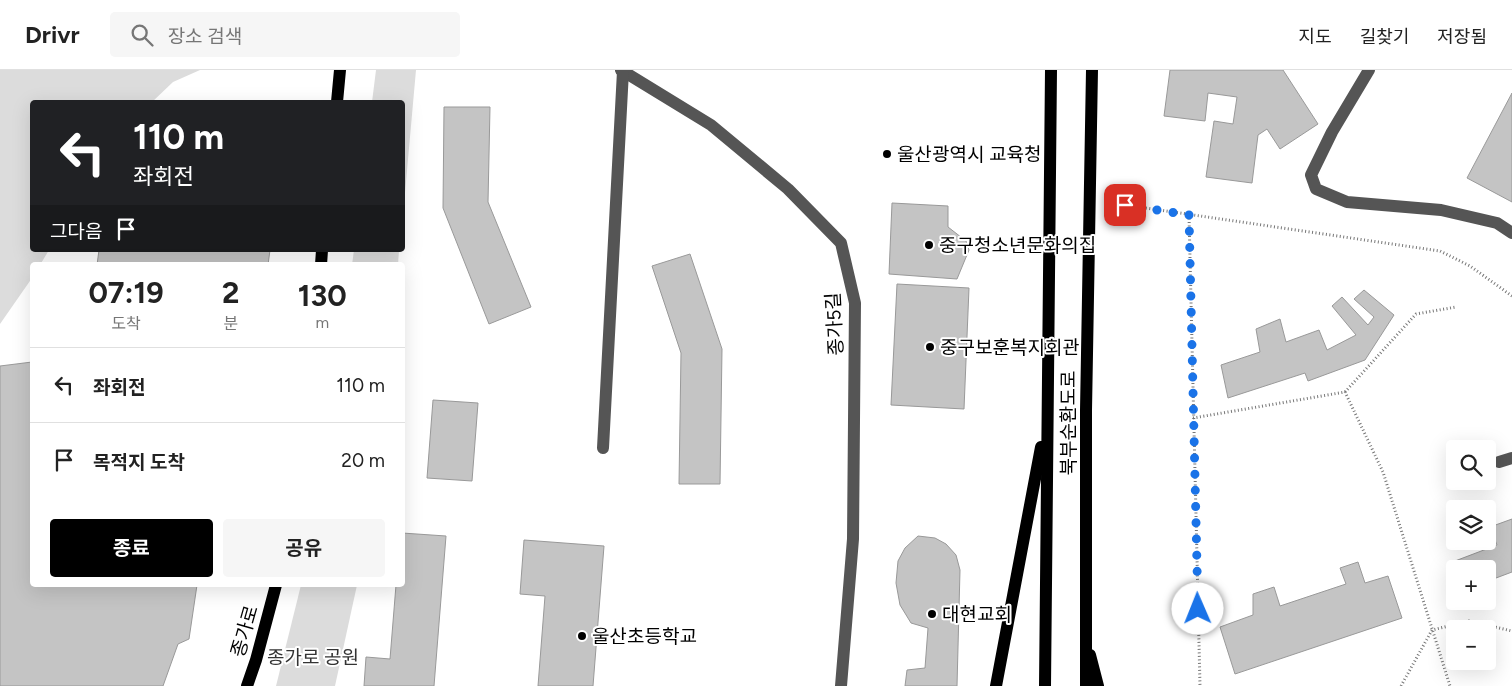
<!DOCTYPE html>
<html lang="ko">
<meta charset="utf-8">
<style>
:root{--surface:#fff;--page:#f6f6f6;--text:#222;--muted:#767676;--line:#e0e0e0;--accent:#000}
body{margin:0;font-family:Figtree,"Noto Sans KR",sans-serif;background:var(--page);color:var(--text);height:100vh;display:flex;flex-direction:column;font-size:19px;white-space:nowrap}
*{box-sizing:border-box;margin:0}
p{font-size:16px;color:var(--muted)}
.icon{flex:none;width:28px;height:28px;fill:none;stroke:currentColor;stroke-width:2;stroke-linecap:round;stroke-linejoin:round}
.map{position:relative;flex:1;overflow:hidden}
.drawer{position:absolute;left:30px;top:192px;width:375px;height:325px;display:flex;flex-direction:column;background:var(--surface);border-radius:5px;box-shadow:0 5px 20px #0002}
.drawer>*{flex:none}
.guide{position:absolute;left:30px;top:30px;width:375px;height:152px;border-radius:5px;box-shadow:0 5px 20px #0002;background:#202124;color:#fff;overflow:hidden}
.tools{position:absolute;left:1446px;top:370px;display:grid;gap:10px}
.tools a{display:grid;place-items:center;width:50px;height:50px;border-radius:5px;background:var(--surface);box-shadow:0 5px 20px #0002;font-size:25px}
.pin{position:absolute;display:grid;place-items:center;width:42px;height:42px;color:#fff;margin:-21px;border-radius:10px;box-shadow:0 2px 8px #0006}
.me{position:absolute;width:55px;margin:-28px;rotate:359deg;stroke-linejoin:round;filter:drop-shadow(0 0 4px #0008)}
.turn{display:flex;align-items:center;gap:18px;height:105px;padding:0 20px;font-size:22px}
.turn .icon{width:65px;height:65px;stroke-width:2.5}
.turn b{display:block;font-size:35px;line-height:42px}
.then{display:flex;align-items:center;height:48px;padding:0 20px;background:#0003;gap:10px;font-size:19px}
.eta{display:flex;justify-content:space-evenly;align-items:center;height:85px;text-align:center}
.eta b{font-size:30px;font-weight:700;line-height:35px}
.cta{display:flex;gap:10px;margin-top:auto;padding:10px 20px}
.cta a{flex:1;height:58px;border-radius:5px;background:var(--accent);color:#fff;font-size:20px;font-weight:700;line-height:58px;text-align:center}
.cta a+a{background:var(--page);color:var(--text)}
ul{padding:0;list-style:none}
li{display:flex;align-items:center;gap:15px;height:75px;padding:0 20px;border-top:1px solid var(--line)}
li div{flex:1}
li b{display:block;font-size:19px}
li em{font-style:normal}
header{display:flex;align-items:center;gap:30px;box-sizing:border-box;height:70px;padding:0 25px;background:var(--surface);border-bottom:1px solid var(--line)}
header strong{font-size:24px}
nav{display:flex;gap:28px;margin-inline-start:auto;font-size:18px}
.search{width:350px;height:45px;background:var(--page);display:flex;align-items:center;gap:12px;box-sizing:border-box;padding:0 18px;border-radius:5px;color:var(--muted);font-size:19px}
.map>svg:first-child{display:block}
.green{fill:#dcdcdc}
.building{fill:#c4c4c4;stroke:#999}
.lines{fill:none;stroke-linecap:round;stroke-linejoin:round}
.path{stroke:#777;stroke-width:3;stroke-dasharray:1 2.5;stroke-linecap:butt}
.minor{stroke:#555;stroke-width:12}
.major{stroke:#000;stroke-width:12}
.route{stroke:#1a73e8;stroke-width:9;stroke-dasharray:0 16.2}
.poi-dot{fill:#000;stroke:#fff;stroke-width:2}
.labels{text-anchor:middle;stroke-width:4;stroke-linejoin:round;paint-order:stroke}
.poi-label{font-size:19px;fill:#000;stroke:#fff;text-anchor:start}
.street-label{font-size:19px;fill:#000;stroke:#fff}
.park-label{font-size:19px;fill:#333;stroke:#fff}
</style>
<header>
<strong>Drivr</strong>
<div class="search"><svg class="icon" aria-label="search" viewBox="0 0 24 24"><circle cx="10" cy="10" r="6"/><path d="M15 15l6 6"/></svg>장소 검색</div>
<nav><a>지도</a><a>길찾기</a><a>저장됨</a></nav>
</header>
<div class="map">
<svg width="1512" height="616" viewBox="0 0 1512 616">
<rect width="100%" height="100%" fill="#fff"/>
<g class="green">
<polygon points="0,0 200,0 173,12 152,32 32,32 32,180 49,180 40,195 32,195 32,208 0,254"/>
<polygon points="376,0 416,0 403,145 402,32 372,32"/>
<polygon points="354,180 399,180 398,195 352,195"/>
<polygon points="301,515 357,515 335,616 276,616"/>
</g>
<g class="building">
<polygon points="1170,0 1283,0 1318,54 1280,79 1267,59 1258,65 1252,113 1206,107 1214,51 1233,54 1237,27 1208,23 1205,51 1164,46"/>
<polygon points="1512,23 1512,132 1467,108"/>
<polygon points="444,37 490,37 488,132 531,237 489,254 443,138"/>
<polygon points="892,133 948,136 948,157 966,171 969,180 957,209 889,204"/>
<polygon points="99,180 270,180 268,195 97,195"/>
<polygon points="690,184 722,279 720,414 679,414 681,283 652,196"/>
<polygon points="897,214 969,218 964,339 891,335"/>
<polygon points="1364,220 1394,245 1365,290 1308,311 1305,303 1228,328 1221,295 1260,282 1256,259 1280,249 1286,272 1319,260 1327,280 1356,265 1332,236 1342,227 1368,255 1374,247 1354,229"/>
<polygon points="32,292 32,515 197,515 189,569 178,574 163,616 0,616 0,296"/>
<polygon points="433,330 478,333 472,411 427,408"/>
<polygon points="1512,449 1512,502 1488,511 1488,499 1457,499 1455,491 1497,475 1490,457"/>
<polygon points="402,463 446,466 434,616 364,616 366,587 390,589 396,515 402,515"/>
<polygon points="918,466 935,468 946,474 956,485 960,500 957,616 905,616 907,600 925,598 928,558 911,553 900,535 896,513 898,491 905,478"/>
<polygon points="524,470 604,476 593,616 538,616 545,526 520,524"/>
<polygon points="1358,492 1365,513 1388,506 1402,548 1235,604 1220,557 1253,545 1253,524 1274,517 1280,536 1346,514 1340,498"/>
</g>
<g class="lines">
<g class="path">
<polyline points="1125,135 1440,181 1470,196 1512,226"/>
<polyline points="1189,145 1200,616"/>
<polyline points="1345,322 1416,244 1456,237"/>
<polyline points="1193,348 1345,322 1383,402 1450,616"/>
<polyline points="1401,616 1432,560 1469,551 1512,561"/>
</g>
<g class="minor">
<polyline points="621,0 711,55 788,119 841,173 855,233 853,469 841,616"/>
<polyline points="1369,0 1332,62 1311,105 1316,119 1347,132 1441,140 1497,153 1512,163"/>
<polyline points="603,378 623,1"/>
<polyline points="1499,392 1512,388"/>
</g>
<g class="major">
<polyline points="337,32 340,0"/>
<polyline points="321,195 322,180"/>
<polyline points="1090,585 1098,616"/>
<polyline points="247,616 256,590 276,515"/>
<polyline points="996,616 1041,377"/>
<polyline points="1045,616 1051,0"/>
<polyline points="1086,616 1086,340 1092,0"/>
</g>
</g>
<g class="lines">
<polyline class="route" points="1125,135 1189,145 1198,539"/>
</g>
<g class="poi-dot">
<circle cx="887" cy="84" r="5"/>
<circle cx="929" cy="175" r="5"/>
<circle cx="930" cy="277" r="5"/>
<circle cx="932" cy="544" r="5"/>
<circle cx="582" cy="566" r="5"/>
</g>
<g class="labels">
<g class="poi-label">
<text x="897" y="91">울산광역시 교육청</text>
<text x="939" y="182">중구청소년문화의집</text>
<text x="940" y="284">중구보훈복지회관</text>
<text x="942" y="551">대현교회</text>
<text x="592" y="573">울산초등학교</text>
</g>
<g class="street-label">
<text transform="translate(834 254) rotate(-93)" y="7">종가5길</text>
<text transform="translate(1068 353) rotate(-90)" y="7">북부순환도로</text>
<text transform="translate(244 561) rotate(-74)" y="7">종가로</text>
</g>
<g class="park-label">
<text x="313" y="594">종가로 공원</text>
</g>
</g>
</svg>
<div class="tools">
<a><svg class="icon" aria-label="search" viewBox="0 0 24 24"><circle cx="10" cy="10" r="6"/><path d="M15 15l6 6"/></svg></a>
<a><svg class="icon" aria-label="layers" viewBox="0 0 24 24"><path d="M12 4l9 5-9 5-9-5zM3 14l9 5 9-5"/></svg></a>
<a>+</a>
<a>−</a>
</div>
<div class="pin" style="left:1125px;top:135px;background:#d93025"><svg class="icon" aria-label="arrive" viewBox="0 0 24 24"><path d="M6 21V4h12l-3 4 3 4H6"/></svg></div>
<svg class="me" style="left:1198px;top:539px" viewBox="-20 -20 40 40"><circle r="19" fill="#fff"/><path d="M0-13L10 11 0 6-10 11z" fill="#1a73e8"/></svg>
<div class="guide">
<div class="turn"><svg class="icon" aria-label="left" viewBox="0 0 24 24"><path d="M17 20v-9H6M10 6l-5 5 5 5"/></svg><div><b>110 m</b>좌회전</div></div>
<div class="then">그다음<svg class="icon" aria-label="arrive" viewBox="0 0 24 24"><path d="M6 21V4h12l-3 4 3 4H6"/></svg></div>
</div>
<section class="drawer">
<div class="eta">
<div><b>07:19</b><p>도착</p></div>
<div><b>2</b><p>분</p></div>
<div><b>130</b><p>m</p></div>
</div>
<ul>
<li><svg class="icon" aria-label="left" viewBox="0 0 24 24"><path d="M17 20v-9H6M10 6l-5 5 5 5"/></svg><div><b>좌회전</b></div><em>110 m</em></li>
<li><svg class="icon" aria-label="arrive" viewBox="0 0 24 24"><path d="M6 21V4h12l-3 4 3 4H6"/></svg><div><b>목적지 도착</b></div><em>20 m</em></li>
</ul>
<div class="cta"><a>종료</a><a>공유</a></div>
</section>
</div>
